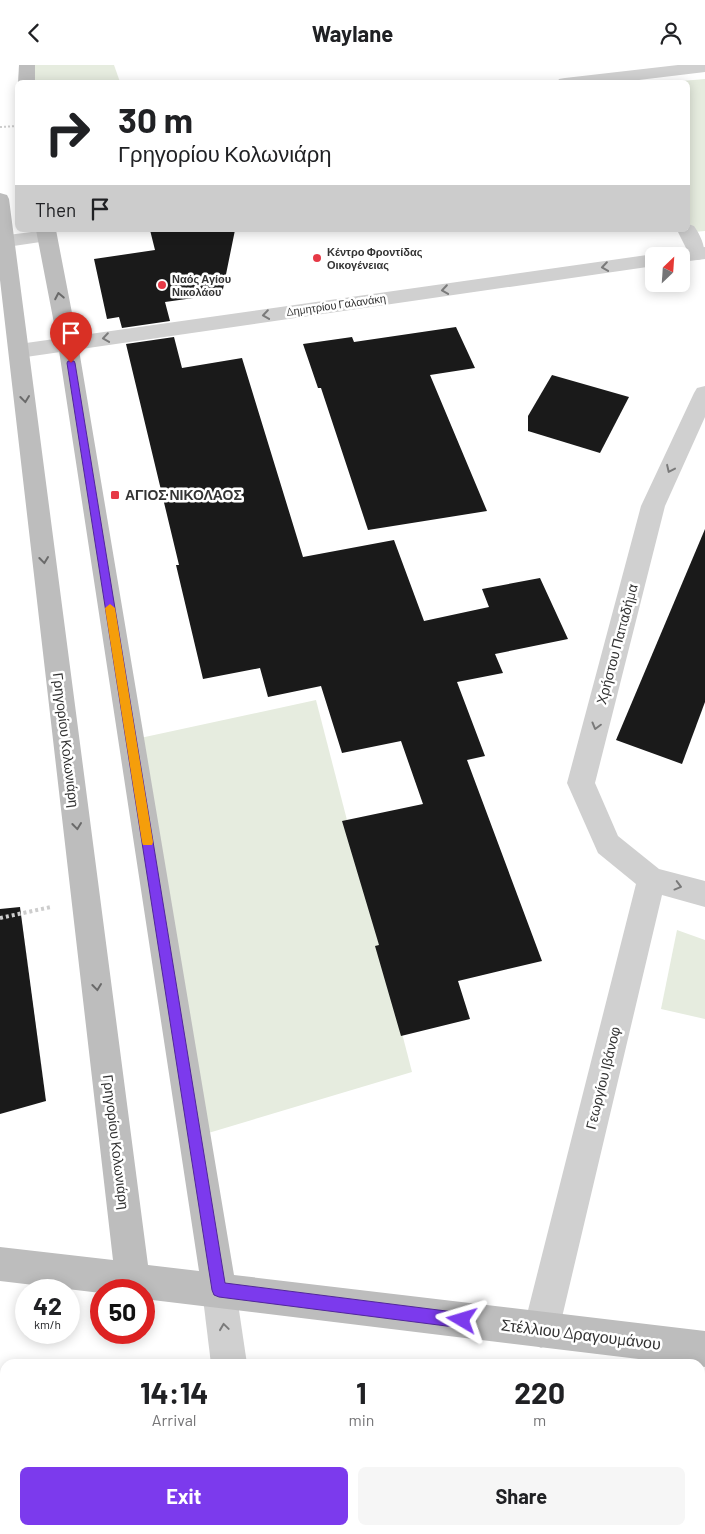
<!DOCTYPE html>
<meta charset="utf-8">
<style>
:root{--surface:#fff;--page:#f6f6f6;--text:#202124;--muted:#757577;--accent:#7c3aed}
body{margin:0;font-family:Barlow,sans-serif;background:var(--page);color:var(--text);height:100vh;display:flex;flex-direction:column;font-size:19px;white-space:nowrap}
*{box-sizing:border-box;margin:0}
p{font-size:16px;color:var(--muted)}
.icon{flex:none;width:28px;height:28px;fill:none;stroke:currentColor;stroke-width:2;stroke-linecap:round;stroke-linejoin:round}
.map{position:relative;flex:1;overflow:hidden}
.side{position:absolute;left:0px;top:1294px;width:705px;height:176px;display:flex;flex-direction:column;background:var(--surface);border-radius:15px 15px 0 0;box-shadow:0 2px 12px #0003}
.side>*{flex:none}
.banner{position:absolute;left:15px;top:15px;width:675px;height:152px;border-radius:8px;box-shadow:0 2px 12px #0003;background:#fff;color:var(--text);overflow:hidden}
.needle{width:32px;rotate:25deg}
.tools{position:absolute;left:645px;top:182px;display:grid;gap:10px}
.tools a{display:grid;place-items:center;width:45px;height:45px;border-radius:8px;background:var(--surface);box-shadow:0 2px 12px #0003;font-size:25px}
.speed{position:absolute;left:15px;top:1214px;display:flex;gap:10px;font-size:25px;font-weight:700;text-align:center}
.speed>*{display:grid;place-content:center;width:65px;height:65px;border-radius:50%;background:var(--surface);box-shadow:0 2px 12px #0003;line-height:1}
.speed small{font-size:12px;font-weight:400}
.speed .limit{border:8px solid #d22;background:#fff;color:#111}
.pin{position:absolute;display:grid;place-items:center;width:42px;height:42px;color:#fff;margin:-51px -21px;border-radius:50% 50% 50% 0;rotate:-45deg;box-shadow:0 0 5px #0007}
.pin .icon{rotate:45deg}
.me{position:absolute;width:55px;margin:-28px;rotate:277deg;stroke-linejoin:round;filter:drop-shadow(0 0 4px #0008)}
.turn{display:flex;align-items:center;gap:18px;height:105px;padding:0 20px;font-size:22px}
.turn .icon{width:65px;height:65px;stroke-width:2.5}
.turn b{display:block;font-size:35px;line-height:42px}
.then{display:flex;align-items:center;height:48px;padding:0 20px;background:#0003;gap:10px;font-size:19px}
.eta{display:flex;justify-content:space-evenly;align-items:center;height:85px;text-align:center}
.eta b{font-size:30px;font-weight:700;line-height:35px}
.cta{display:flex;gap:10px;margin-top:auto;padding:10px 20px}
.cta a{flex:1;height:58px;border-radius:8px;background:var(--accent);color:#fff;font-size:20px;font-weight:700;line-height:58px;text-align:center}
.cta a+a{background:var(--page);color:var(--text)}
header{display:flex;justify-content:space-between;align-items:center;height:65px;padding:0 20px;background:var(--surface);font-size:22px;font-weight:700}
.map>svg:first-child{display:block}
.green{fill:#e6ecdf}
.building{fill:#1a1a1a}
.lines{fill:none;stroke-linecap:round;stroke-linejoin:round}
.path-far1{stroke:#cdcdcd;stroke-width:2;stroke-dasharray:2 2;stroke-linecap:butt}
.path{stroke:#cdcdcd;stroke-width:4;stroke-dasharray:3 3;stroke-linecap:butt}
.pedestrian{fill:#d0d0d0;fill-rule:evenodd}
.minor{fill:#d0d0d0;fill-rule:evenodd}
.tertiary{fill:#d0d0d0;fill-rule:evenodd}
.secondary{fill:#bdbdbd;fill-rule:evenodd}
.oneway{stroke:#7a7a7a}
.oneway2{stroke:#6a6a6a}
.route{fill:#7c3aed;stroke:#51269a}
.slow{fill:#f59e0b}
.poi-dot{fill:#e63946;stroke:#fff;stroke-width:2}
.labels{text-anchor:middle;stroke-width:5;stroke-linejoin:round;paint-order:stroke}
.far-poi-label{font-size:11px;font-weight:bold;fill:#333;stroke:#fff;text-anchor:start}
.far-street-label{font-size:11px;fill:#333;stroke:#fff}
.poi-label{font-size:14px;font-weight:bold;fill:#333;stroke:#fff;text-anchor:start}
.street-label{font-size:14px;fill:#333;stroke:#fff}
.near-street-label{font-size:16px;fill:#333;stroke:#fff}
</style>
<header><svg class="icon" aria-label="back" viewBox="0 0 24 24"><path d="M15 5l-7 7 7 7"/></svg>Waylane<svg class="icon" aria-label="person" viewBox="0 0 24 24"><circle cx="12" cy="8" r="4"/><path d="M4 21q1-7 8-7t8 7"/></svg></header>
<div class="map">
<svg width="705" height="1469" viewBox="0 0 705 1469">
<rect width="100%" height="100%" fill="#fff"/>
<g class="green">
<polygon points="27,0 114,0 120,17 26,18"/>
<polygon points="705,14 705,166 694,167 688,156 688,18 658,18"/>
<polygon points="316,635 412,1007 195,1072 131,675"/>
<polygon points="677,865 705,875 705,954 661,944"/>
</g>
<g class="building">
<polygon points="150,165 235,165 222,229 165,237 170,256 122,263 119,252 107,254 94,194 155,185"/>
<polygon points="456,262 475,303 430,310 487,446 368,465 321,323 318,323 303,279 352,272 354,277"/>
<polygon points="174,272 182,303 242,293 303,492 394,475 424,556 489,542 482,524 540,513 568,574 495,589 503,608 457,617 485,691 467,695 542,896 458,916 470,954 401,971 375,881 379,880 342,756 423,739 401,676 342,688 321,621 268,632 260,603 203,614 176,500 179,500 126,279"/>
<polygon points="552,310 629,332 600,388 528,366 528,351"/>
<polygon points="705,464 705,637 682,699 616,675"/>
<polygon points="20,842 46,1036 0,1049 0,844"/>
</g>
<g class="lines">
<polyline class="path-far1" points="0,62 18,61"/>
<polyline class="path" points="0,853 51,842"/>
<path class="pedestrian" d="M688,159L694,161C701,171 705,181 705,193L698,195L691,193L677,165H688Z"/>
<g class="minor">
<polygon points="678,0 705,0 705,7 614,18 557,18 559,14 565,13"/>
<polygon points="47,165 54,167 57,171 54,175 0,183 0,171"/>
<polygon points="705,182 705,194 681,197 681,191 671,191 674,187"/>
<polygon points="654,189 661,191 654,191 654,201 19,293 12,291 9,286 12,281 19,279"/>
<polygon points="705,321 705,352 665,441 595,718 618,771 659,804 705,816 705,842 662,830 559,1265 553,1277 541,1283 529,1277 523,1265 636,819 598,788 567,718 641,441 694,328 697,323"/>
</g>
<g class="tertiary">
<polygon points="219,1208 231,1213 236,1225 247,1299 211,1299 202,1225 207,1213"/>
<rect x="209" y="1465" width="38" height="4"/>
</g>
<g class="secondary">
<polygon points="19,0 35,0 35,18 18,18"/>
<polygon points="0,128 7,130 9,134 148,1200 199,1206 58,279 36,165 56,165 78,279 234,1210 705,1266 705,1302 700,1301 700,1299 680,1299 144,1234 144,1225 101,1225 101,1228 0,1216 0,1182 113,1195 0,215"/>
</g>
</g>
<defs><path id="oneway-chevron" d="M-2-3.5L2.5 0L-2 3.5" fill="none" stroke-width="1.6" stroke-linecap="round" stroke-linejoin="round" transform="scale(1.25)"/></defs>
<g class="oneway">
<use href="#oneway-chevron" transform="translate(605 202) rotate(172)"/>
<use href="#oneway-chevron" transform="translate(445 225) rotate(172)"/>
<use href="#oneway-chevron" transform="translate(266 250) rotate(172)"/>
<use href="#oneway-chevron" transform="translate(106 273) rotate(172)"/>
<use href="#oneway-chevron" transform="translate(670 404) rotate(115)"/>
<use href="#oneway-chevron" transform="translate(596 661) rotate(105)"/>
<use href="#oneway-chevron" transform="translate(678 821) rotate(15)"/>
<use href="#oneway-chevron" transform="translate(224 1262) rotate(-98)"/>
</g>
<g class="oneway2">
<use href="#oneway-chevron" transform="translate(59 231) rotate(-101)"/>
<use href="#oneway-chevron" transform="translate(25 334) rotate(83)"/>
<use href="#oneway-chevron" transform="translate(44 495) rotate(83)"/>
<use href="#oneway-chevron" transform="translate(77 761) rotate(83)"/>
<use href="#oneway-chevron" transform="translate(97 922) rotate(83)"/>
</g>
<polygon class="route" points="68,296 74,296 75,298 225,1218 462,1248 468,1250 470,1255 468,1260 462,1263 219,1232 214,1230 212,1225 67,298"/>
<polygon class="slow" points="110,539 115,543 153,777 152,780 143,780 142,777 105,543"/>
<g class="poi-dot">
<circle cx="317" cy="193" r="5"/>
<circle cx="162" cy="220" r="5"/>
<rect x="110" y="425" width="10" height="10" rx="2.5"/>
</g>
<g class="labels">
<g class="far-poi-label">
<text x="327" y="191">Κέντρο Φροντίδας<tspan x="327" dy="13">Οικογένειας</tspan></text>
<text x="172" y="218">Ναός Αγίου<tspan x="172" dy="13">Νικολάου</tspan></text>
</g>
<g class="far-street-label">
<text transform="translate(336 240) rotate(-8)" y="4">Δημητρίου Γαλανάκη</text>
</g>
<g class="poi-label">
<text x="125" y="435">ΑΓΙΟΣ ΝΙΚΟΛΑΟΣ</text>
</g>
<g class="street-label">
<text transform="translate(617 579) rotate(-75)" y="5">Χρήστου Παπαδήμα</text>
<text transform="translate(66 675) rotate(83)" y="5">Γρηγορίου Κολωνιάρη</text>
<text transform="translate(603 1013) rotate(-76)" y="5">Γεωργίου Ιβάνοφ</text>
<text transform="translate(116 1077) rotate(83)" y="5">Γρηγορίου Κολωνιάρη</text>
</g>
<g class="near-street-label">
<text transform="translate(581 1269) rotate(7)" y="6">Στέλλιου Δραγουμάνου</text>
</g>
</g>
</svg>
<div class="tools">
<a><svg class="needle" viewBox="-14 -14 28 28"><path d="M0-13l5 13h-10z" fill="#e53935"/><path d="M0 13l5-13h-10z" fill="#757577"/></svg></a>
</div>
<div class="speed"><div>42<small>km/h</small></div><div class="limit">50</div></div>
<div class="pin" style="left:71px;top:298px;background:#d93025"><svg class="icon" aria-label="arrive" viewBox="0 0 24 24"><path d="M6 21V4h12l-3 4 3 4H6"/></svg></div>
<svg class="me" style="left:462px;top:1255px" viewBox="-20 -20 40 40"><path d="M0-17L14 15 0 8-14 15z" fill="#7c3aed" stroke="#fff" stroke-width="4"/></svg>
<div class="banner">
<div class="turn"><svg class="icon" aria-label="right" viewBox="0 0 24 24"><path d="M7 20v-9h11M14 6l5 5-5 5"/></svg><div><b>30 m</b>Γρηγορίου Κολωνιάρη</div></div>
<div class="then">Then<svg class="icon" aria-label="arrive" viewBox="0 0 24 24"><path d="M6 21V4h12l-3 4 3 4H6"/></svg></div>
</div>
<section class="side">
<div class="eta">
<div><b>14:14</b><p>Arrival</p></div>
<div><b>1</b><p>min</p></div>
<div><b>220</b><p>m</p></div>
</div>
<div class="cta"><a>Exit</a><a>Share</a></div>
</section>
</div>
